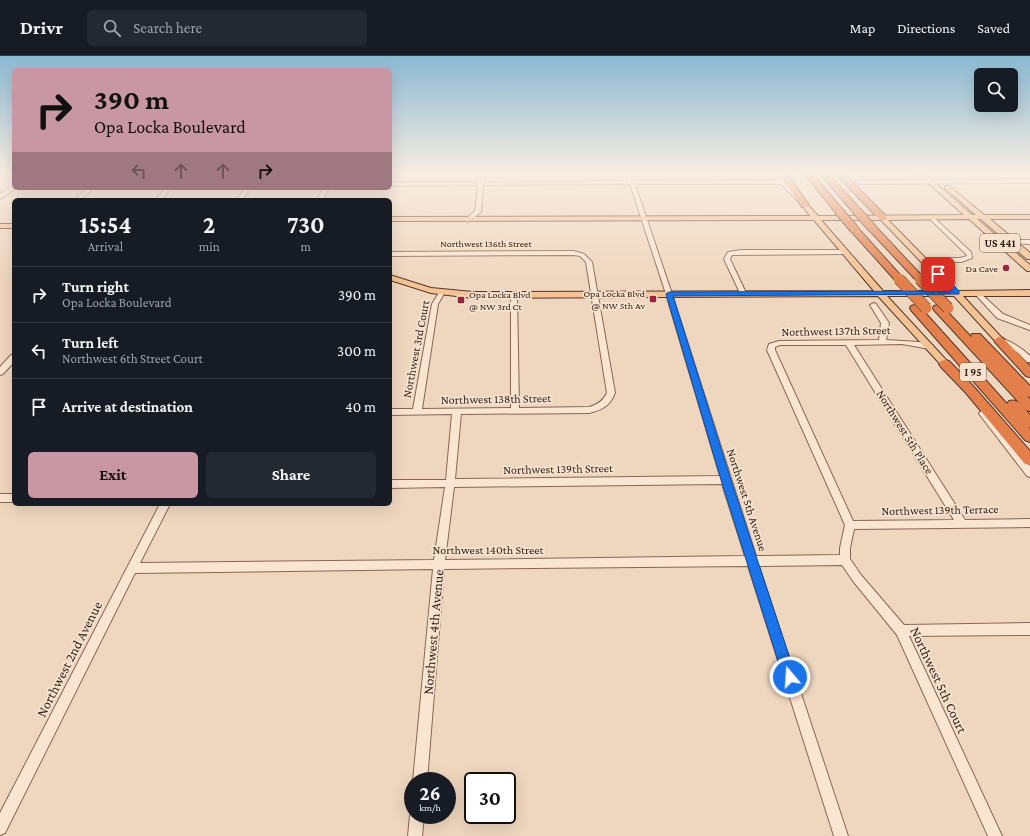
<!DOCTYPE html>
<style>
:root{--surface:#171b24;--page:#242831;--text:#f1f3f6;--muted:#9ea1a6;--line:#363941;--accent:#c996a3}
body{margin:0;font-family:"Crimson Pro",serif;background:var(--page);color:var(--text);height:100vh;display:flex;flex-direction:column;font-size:15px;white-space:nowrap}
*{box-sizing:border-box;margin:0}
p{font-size:13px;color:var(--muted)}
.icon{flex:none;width:22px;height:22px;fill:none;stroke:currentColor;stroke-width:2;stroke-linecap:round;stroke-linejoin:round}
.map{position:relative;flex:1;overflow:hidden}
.panel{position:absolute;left:12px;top:142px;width:380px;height:308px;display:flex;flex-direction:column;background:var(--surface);border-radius:6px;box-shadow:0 4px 16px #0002}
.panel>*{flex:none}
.hud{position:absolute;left:12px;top:12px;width:380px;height:122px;border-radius:6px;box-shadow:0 4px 16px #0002;background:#c996a3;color:#111;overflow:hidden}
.fabs{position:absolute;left:974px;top:12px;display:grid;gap:8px}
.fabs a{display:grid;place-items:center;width:44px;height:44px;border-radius:6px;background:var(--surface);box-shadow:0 4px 16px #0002;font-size:20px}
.speed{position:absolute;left:404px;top:716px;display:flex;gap:8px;font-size:20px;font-weight:700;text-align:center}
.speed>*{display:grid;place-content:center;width:52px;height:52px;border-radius:50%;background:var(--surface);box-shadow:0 4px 16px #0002;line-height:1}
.speed small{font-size:10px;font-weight:400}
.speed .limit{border:2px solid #111;border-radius:6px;background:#fff;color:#111}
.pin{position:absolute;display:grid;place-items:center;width:34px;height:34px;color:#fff;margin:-17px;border-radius:8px;box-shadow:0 2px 6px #0006}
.me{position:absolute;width:44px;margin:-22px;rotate:342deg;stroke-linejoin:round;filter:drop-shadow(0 0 3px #0008)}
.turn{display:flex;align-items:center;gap:14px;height:84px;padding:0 16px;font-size:18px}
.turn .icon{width:52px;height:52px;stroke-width:2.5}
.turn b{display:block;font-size:28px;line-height:34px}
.lanes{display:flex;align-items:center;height:38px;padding:0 16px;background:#0003;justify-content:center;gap:20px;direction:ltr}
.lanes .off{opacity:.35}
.eta{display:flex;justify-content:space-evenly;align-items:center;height:68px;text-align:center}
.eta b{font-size:24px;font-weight:700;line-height:28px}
.button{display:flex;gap:8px;margin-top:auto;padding:8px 16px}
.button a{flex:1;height:46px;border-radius:6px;background:var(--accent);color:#111;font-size:16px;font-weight:700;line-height:46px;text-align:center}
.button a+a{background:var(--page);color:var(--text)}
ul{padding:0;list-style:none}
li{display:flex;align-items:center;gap:12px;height:56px;padding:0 16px;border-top:1px solid var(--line)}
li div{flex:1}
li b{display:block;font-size:15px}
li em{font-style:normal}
header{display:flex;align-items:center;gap:24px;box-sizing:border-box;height:56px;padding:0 20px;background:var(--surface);border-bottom:1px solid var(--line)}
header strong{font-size:19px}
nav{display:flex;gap:22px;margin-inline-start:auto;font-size:14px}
.search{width:280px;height:36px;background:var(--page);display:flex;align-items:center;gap:10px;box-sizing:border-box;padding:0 14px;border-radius:6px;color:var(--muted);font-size:15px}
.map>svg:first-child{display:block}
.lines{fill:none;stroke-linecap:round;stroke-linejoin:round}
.minor-casing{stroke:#886656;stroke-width:2}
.major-casing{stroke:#55362b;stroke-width:2}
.highway-casing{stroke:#55362b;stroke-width:2}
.minor{fill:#fae5d1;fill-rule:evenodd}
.major{fill:#f5c293;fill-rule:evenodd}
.highway{fill:#e37f4a;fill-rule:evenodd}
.highway-bridge-far1-casing{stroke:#55362b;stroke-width:10;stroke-linecap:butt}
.highway-bridge-casing{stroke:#55362b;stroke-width:12;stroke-linecap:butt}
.highway-bridge-far1{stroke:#e37f4a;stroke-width:8}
.highway-bridge{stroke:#e37f4a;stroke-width:11}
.route{fill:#1a73e8;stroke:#114b97}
.poi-dot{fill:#98243e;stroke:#f6e2cd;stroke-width:1.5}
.labels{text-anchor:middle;stroke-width:3.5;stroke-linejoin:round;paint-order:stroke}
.far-street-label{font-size:10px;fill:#36231b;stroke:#f6e2cd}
.far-poi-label{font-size:10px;fill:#36231b;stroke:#f6e2cd;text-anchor:end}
.shield{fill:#f6e2cd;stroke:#705c50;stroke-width:1}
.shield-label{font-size:11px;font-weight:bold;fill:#36231b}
.street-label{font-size:12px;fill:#36231b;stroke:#f6e2cd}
.near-street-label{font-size:14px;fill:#36231b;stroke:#f6e2cd}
</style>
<header>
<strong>Drivr</strong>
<div class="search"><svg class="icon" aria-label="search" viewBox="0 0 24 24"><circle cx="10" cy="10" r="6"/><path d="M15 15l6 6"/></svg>Search here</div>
<nav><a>Map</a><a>Directions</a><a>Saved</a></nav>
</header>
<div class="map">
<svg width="1030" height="780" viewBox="0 0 1030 780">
<rect width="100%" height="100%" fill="#efd6be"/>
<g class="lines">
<defs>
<g id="minor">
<path d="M479,116H485L484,126L628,125L626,116H631L634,125L778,124L773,116H778L784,125L804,145V147H800L781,128H635L672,238L756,500L840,499V492L845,469L767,294L769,288L779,285L879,284L881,267L870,249L874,247L876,248L889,267L886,284L919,286L933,289V293H930L902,288L854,289L965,464L1030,463V471L854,473L850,492V503L861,519L904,569L1030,567V579L909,580L1002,780H988L897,579L853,525L842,509L759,510L848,780H834L748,510L444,513L427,725H413L433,513L135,517L5,777L0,779V757L160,448H170L140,507L434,504L445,431L390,432V424H446L452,358L390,359V353H413L432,248L440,235H444L445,236L438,248L422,353L511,352V238L514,236L517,238L519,352L589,351C597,349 603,345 607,337L586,206L580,200L574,199L390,200V196L574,195L584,198L592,206L615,337C610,350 602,354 589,357L461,358L455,423L720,420L666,238L630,128L483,129L481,156L468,166L465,164L466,163L475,155L478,129L390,130V126H478ZM780,289H846L954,464L853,465L775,294V291ZM722,428L745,500L445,504L454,431Z"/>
<polygon points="1030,123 1030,127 858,128 855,126 858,124"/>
<polygon points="14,129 14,132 16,132 0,143 0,138"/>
<polygon points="88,132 94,132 80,144 74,144"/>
<polygon points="166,132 172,132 161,144 155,144"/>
<polygon points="245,132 251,132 242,144 236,144"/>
<polygon points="323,132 329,132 323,144 317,144"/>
<polygon points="931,159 971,196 972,202 961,206 922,205 922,203 924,202 960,202 967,200 966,198 929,162 928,161"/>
<polygon points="1012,184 1030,184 1030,188 1010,187 1009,186"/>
<polygon points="741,194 844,194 847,196 844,198 732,199 730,203 746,237 743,239 740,237 724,203 728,196"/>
<polygon points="977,235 979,236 1003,258 1030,269 1030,274 997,262 975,238 974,237"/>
<path d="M996,282C1006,281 1023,293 1030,300V306H1027L1017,296L996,286Z"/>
<polygon points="11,299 14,299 14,306 3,318 0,319 0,311"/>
<polygon points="983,354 986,355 1030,410 1030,421 1027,420 980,359 979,357"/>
<rect x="0" y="438" width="14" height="8"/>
<polygon points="412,754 413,759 424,759 422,780 408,780 410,759"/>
</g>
<g id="major">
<path d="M916,116H923L972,159H976L945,132V130H949L984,159H1030V163H990L1030,197V203H1027L981,163H977L1030,209V215H1027L969,163L888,164L958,235L1030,234V240H963L1002,282L1004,284L1002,286H996L954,240H887L948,306L950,308L948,310H942L878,240L473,242L431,237L390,224V219L431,232L473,236L874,235L814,164L390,165V161L810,160L802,149L805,147L807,148L818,160L964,159ZM821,164H881L949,235H883Z"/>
<rect x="0" y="168" width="14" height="4"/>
</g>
<g id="highway">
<polygon points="778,116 786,116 809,149 808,151 802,151"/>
<polygon points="803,116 811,116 841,152 841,156 835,156"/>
<polygon points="819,116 827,116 859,152 859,156 853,156"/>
<polygon points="834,116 842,116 886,160 887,162 886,164 880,164"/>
<polygon points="854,170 857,171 901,220 903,222 901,224 895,224 851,175 850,173"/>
<polygon points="873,170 876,171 922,220 924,222 922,224 916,224 870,175 869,173"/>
<path d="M915,249L919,250L1007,348L1009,345C1019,342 1024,352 1030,359V371H1029L1030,373V386L1025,384L911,254L910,252L911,250Z"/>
<polygon points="938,249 942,250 972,282 971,280 972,278 980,278 1030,330 1030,341 1027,340 1030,343 1030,355 1026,354 934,254 933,252 934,250"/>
<polygon points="999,281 1003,282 1030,310 1030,321 1026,320 995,286 994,284"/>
<polygon points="945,304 949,305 974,331 1030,395 1030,409 1025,408 966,337 941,311 939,308 941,305"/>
</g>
</defs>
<use href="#minor" class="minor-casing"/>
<use href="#major" class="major-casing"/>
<use href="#highway" class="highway-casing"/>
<use href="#minor" class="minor"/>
<use href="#major" class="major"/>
<use href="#highway" class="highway"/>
<defs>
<g id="highway-bridge-far1">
<polyline points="838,154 854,173"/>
<polyline points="856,154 873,173"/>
<polyline points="898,222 900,224"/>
<polyline points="919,222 921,224"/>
</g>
<g id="highway-bridge">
<polyline points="899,223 926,252"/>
<polyline points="920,223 948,252"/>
</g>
</defs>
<use href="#highway-bridge-far1" class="highway-bridge-far1-casing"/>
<use href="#highway-bridge" class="highway-bridge-casing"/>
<use href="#highway-bridge-far1" class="highway-bridge-far1"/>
<use href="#highway-bridge" class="highway-bridge"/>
</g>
<linearGradient id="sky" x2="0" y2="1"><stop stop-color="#8bb9d2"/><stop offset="0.52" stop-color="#f8ede2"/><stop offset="1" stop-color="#f8ede2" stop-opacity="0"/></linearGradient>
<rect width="1030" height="225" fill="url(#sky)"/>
<polygon class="route" points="935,216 940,216 959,235 959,238 673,240 731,424 796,621 794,625 790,627 785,625 783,621 721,424 666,238 669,236 950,235 935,219"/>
<g class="poi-dot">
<circle cx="1006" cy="212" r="4"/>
<rect x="649" y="239" width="8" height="8" rx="2"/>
<rect x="457" y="240" width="8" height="8" rx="2"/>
</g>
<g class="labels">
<g class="far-street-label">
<text x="486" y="191">Northwest 136th Street</text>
</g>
<g class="far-poi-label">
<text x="998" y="216">Da Cave</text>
<text x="645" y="241">Opa Locka Blvd<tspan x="645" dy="12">@ NW 5th Av</tspan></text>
<text x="469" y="242" text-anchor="start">Opa Locka Blvd<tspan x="469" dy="12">@ NW 3rd Ct</tspan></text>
</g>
<g class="shield">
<rect x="980" y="178" width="40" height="18" rx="3"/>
<rect x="960" y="307" width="26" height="18" rx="3"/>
</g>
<g class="shield-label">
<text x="1000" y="191">US 441</text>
<text x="973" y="320">I 95</text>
</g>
<g class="street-label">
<text transform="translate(836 275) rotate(-1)" y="4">Northwest 137th Street</text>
<text transform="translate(416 293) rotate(-79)" y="4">Northwest 3rd Court</text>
<text transform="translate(496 343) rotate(-1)" y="4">Northwest 138th Street</text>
<text transform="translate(905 376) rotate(58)" y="4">Northwest 5th Place</text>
<text transform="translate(558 413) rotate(-1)" y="4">Northwest 139th Street</text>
<text transform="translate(747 444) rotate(72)" y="4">Northwest 5th Avenue</text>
<text transform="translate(940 454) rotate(-1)" y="4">Northwest 139th Terrace</text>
<text x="488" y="498">Northwest 140th Street</text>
</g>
<g class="near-street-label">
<text transform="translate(433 576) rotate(-85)" y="5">Northwest 4th Avenue</text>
<text transform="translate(69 603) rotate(-63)" y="5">Northwest 2nd Avenue</text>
<text transform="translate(939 624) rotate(65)" y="5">Northwest 5th Court</text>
</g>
</g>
</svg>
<div class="fabs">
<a><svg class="icon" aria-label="search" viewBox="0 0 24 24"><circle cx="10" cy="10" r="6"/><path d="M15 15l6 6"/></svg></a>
</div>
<div class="speed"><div>26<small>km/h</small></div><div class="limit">30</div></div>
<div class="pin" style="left:938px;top:218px;background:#d93025"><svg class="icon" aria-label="arrive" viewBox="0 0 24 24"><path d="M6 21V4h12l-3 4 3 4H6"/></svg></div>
<svg class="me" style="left:790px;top:621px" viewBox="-20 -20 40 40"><circle r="17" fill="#1a73e8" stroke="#fff" stroke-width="3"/><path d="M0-11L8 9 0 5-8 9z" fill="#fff"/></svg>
<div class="hud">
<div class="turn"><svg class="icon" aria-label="right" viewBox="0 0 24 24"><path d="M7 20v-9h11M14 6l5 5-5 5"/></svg><div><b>390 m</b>Opa Locka Boulevard</div></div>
<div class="lanes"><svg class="icon off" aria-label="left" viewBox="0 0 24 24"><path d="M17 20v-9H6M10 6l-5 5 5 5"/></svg><svg class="icon off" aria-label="ahead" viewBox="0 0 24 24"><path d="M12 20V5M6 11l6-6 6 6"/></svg><svg class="icon off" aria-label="ahead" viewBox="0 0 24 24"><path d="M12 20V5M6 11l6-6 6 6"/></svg><svg class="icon" aria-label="right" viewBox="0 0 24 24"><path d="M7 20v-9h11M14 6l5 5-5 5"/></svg></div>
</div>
<section class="panel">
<div class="eta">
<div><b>15:54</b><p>Arrival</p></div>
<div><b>2</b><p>min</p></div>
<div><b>730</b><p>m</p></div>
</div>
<ul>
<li><svg class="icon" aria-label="right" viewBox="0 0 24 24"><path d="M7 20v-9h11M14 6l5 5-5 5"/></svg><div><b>Turn right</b><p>Opa Locka Boulevard</p></div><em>390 m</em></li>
<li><svg class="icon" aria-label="left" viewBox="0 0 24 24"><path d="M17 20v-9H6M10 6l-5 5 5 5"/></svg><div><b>Turn left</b><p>Northwest 6th Street Court</p></div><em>300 m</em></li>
<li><svg class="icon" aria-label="arrive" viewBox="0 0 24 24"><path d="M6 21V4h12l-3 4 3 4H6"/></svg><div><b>Arrive at destination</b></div><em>40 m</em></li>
</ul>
<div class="button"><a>Exit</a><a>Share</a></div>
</section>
</div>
